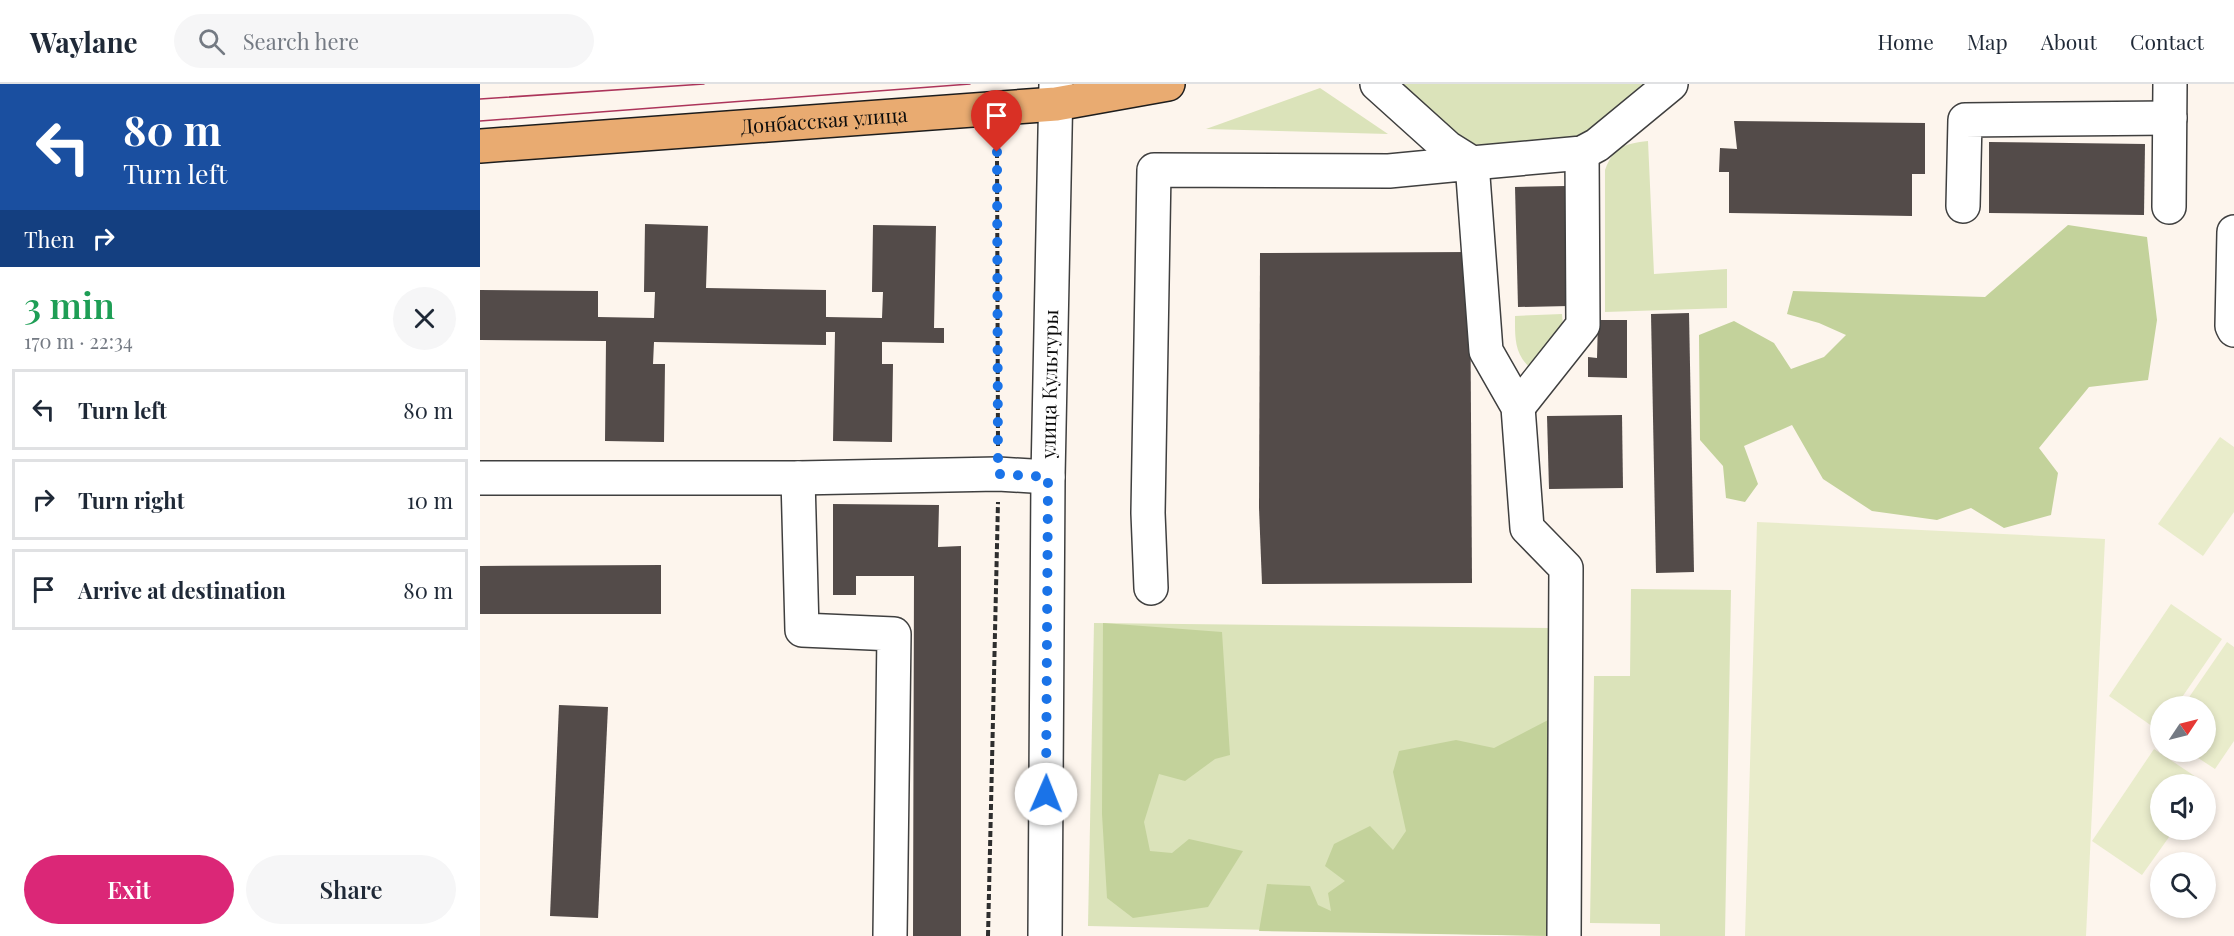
<!DOCTYPE html>
<meta charset="utf-8">
<style>
:root{--surface:#fff;--page:#f6f6f7;--text:#1f2937;--muted:#747a83;--line:#e0e1e3;--accent:#db2777}
body{margin:0;font-family:"Playfair Display",serif;background:var(--page);color:var(--text);height:100vh;display:flex;flex-direction:column;font-size:22px;white-space:nowrap}
*{box-sizing:border-box;margin:0}
p{font-size:20px;color:var(--muted)}
.icon{flex:none;width:33px;height:33px;fill:none;stroke:currentColor;stroke-width:2;stroke-linecap:round;stroke-linejoin:round}
.map{position:relative;flex:1;overflow:hidden}
.side{display:flex;flex-direction:column;background:var(--surface);width:480px}
.side>*{flex:none}
.guide{background:#1a4fa0;color:#fff;overflow:hidden}
.needle{width:39px;rotate:55deg}
.buttons{position:absolute;left:1670px;top:612px;display:grid;gap:12px}
.buttons a{display:grid;place-items:center;width:66px;height:66px;border-radius:50%;background:var(--surface);box-shadow:0 3px 9px #0003;font-size:30px}
.pin{position:absolute;display:grid;place-items:center;width:51px;height:51px;color:#fff;margin:-62px -26px;border-radius:50% 50% 50% 0;rotate:-45deg;box-shadow:0 0 6px #0007}
.pin .icon{rotate:45deg}
.me{position:absolute;width:66px;margin:-33px;rotate:1deg;stroke-linejoin:round;filter:drop-shadow(0 0 4px #0008)}
.turn{display:flex;align-items:center;gap:21px;height:126px;padding:0 24px;font-size:27px}
.turn .icon{width:78px;height:78px;stroke-width:2.5}
.turn b{display:block;font-size:42px;line-height:51px}
.then{display:flex;align-items:center;height:57px;padding:0 24px;background:#0003;gap:12px;font-size:22px}
.round{display:grid;place-items:center;flex:none;width:63px;height:63px;border-radius:32px;background:var(--page)}
.overview{display:flex;align-items:center;justify-content:space-between;height:102px;padding:0 24px}
h1{font-size:36px;font-weight:600;line-height:45px;color:#1e9e55}
.primary-button{display:flex;gap:12px;margin-top:auto;padding:12px 24px}
.primary-button a{flex:1;height:69px;border-radius:36px;background:var(--accent);color:#fff;font-size:24px;font-weight:600;line-height:69px;text-align:center}
.primary-button a+a{background:var(--page);color:var(--text)}
ul{padding:0;list-style:none}
li{display:flex;align-items:center;gap:18px;height:81px;margin:0 12px 9px;padding:0 12px;border:3px solid var(--line);border-radius:0px}
li div{flex:1}
li b{display:block;font-size:22px}
li em{font-style:normal}
header{display:flex;align-items:center;gap:36px;box-sizing:border-box;height:84px;padding:0 30px;background:var(--surface);border-bottom:2px solid var(--line)}
header strong{font-size:28px}
nav{display:flex;gap:33px;margin-inline-start:auto;font-size:21px}
.search{width:420px;height:54px;background:var(--page);display:flex;align-items:center;gap:15px;box-sizing:border-box;padding:0 21px;border-radius:33px;color:var(--muted);font-size:22px}
main{display:flex;flex:1;min-height:0}
.map>svg:first-child{display:block}
.green{fill:#dbe3ba}
.forest{fill:#c3d29b}
.pitch{fill:#e9eccb}
.building{fill:#534b49}
.lines{fill:none;stroke-linecap:round;stroke-linejoin:round}
.minor-casing{stroke:#3f3f3f;stroke-width:36}
.major-casing{stroke:#1d1d1d;stroke-width:36}
.path{stroke:#2e2e2e;stroke-width:4;stroke-dasharray:6 3;stroke-linecap:butt}
.minor{stroke:#fff;stroke-width:33}
.major{stroke:#e9ab71;stroke-width:33}
.tram{stroke:#ac345a;stroke-width:1.5}
.route{stroke:#1a73e8;stroke-width:10;stroke-dasharray:0 18}
.labels{text-anchor:middle;stroke-width:6;stroke-linejoin:round;paint-order:stroke}
.street-label{font-size:20px;fill:#0c0c0c;stroke:#fff}
</style>
<header>
<strong>Waylane</strong>
<div class="search"><svg class="icon" aria-label="search" viewBox="0 0 24 24"><circle cx="10" cy="10" r="6"/><path d="M15 15l6 6"/></svg>Search here</div>
<nav><a>Home</a><a>Map</a><a>About</a><a>Contact</a></nav>
</header>
<main>
<section class="side">
<div class="guide">
<div class="turn"><svg class="icon" aria-label="left" viewBox="0 0 24 24"><path d="M17 20v-9H6M10 6l-5 5 5 5"/></svg><div><b>80 m</b>Turn left</div></div>
<div class="then">Then<svg class="icon" aria-label="right" viewBox="0 0 24 24"><path d="M7 20v-9h11M14 6l5 5-5 5"/></svg></div>
</div>
<div class="overview"><div><h1>3 min</h1><p>170 m · 22:34</p></div><a class="round"><svg class="icon" aria-label="close" viewBox="0 0 24 24"><path d="M6 6l12 12M18 6L6 18"/></svg></a></div>
<ul>
<li><svg class="icon" aria-label="left" viewBox="0 0 24 24"><path d="M17 20v-9H6M10 6l-5 5 5 5"/></svg><div><b>Turn left</b></div><em>80 m</em></li>
<li><svg class="icon" aria-label="right" viewBox="0 0 24 24"><path d="M7 20v-9h11M14 6l5 5-5 5"/></svg><div><b>Turn right</b></div><em>10 m</em></li>
<li><svg class="icon" aria-label="arrive" viewBox="0 0 24 24"><path d="M6 21V4h12l-3 4 3 4H6"/></svg><div><b>Arrive at destination</b></div><em>80 m</em></li>
</ul>
<div class="primary-button"><a>Exit</a><a>Share</a></div>
</section>
<div class="map">
<svg width="1754" height="852" viewBox="0 0 1754 852">
<rect width="100%" height="100%" fill="#fdf5ed"/>
<g class="green">
<polygon points="914,0 1168,0 1125,40 1085,58 988,61"/>
<polygon points="840,4 908,50 726,45"/>
<path d="M1168,57L1174,190L1247,185V224L1125,228V86C1134,62 1144,60 1168,57Z"/>
<path d="M1082,230L1084,254L1050,284C1034,269 1035,253 1035,232Z"/>
<polygon points="1151,505 1251,506 1245,852 1180,852 1180,840 1110,839 1114,592 1150,592"/>
<polygon points="614,539 1070,544 1070,852 608,842"/>
</g>
<g class="forest">
<polygon points="1588,141 1667,153 1677,236 1668,296 1609,303 1559,364 1578,389 1571,431 1524,444 1491,424 1457,436 1392,427 1343,395 1312,341 1264,362 1278,400 1265,418 1246,414 1243,382 1220,356 1219,251 1254,237 1294,259 1311,285 1344,273 1366,251 1339,239 1307,230 1313,207 1505,213"/>
<polygon points="623,539 742,548 750,671 735,675 705,697 679,690 664,738 670,767 692,769 709,755 763,767 728,823 653,834 627,814 622,730"/>
<polygon points="1070,635 1070,852 779,847 787,800 830,802 838,821 851,827 848,809 865,797 845,782 854,760 890,742 913,766 926,747 913,688 919,667 976,656 1014,664"/>
</g>
<g class="pitch">
<polygon points="1740,353 1754,363 1754,428 1723,472 1678,440"/>
<polygon points="1277,438 1625,455 1606,852 1265,852"/>
<polygon points="1691,520 1742,555 1696,622 1680,622 1679,647 1629,612"/>
<polygon points="1747,558 1754,563 1754,657 1735,685 1709,668 1725,668 1725,622 1703,622"/>
<polygon points="1674,665 1725,699 1680,700 1680,746 1694,746 1662,791 1612,757"/>
</g>
<g class="building">
<polygon points="1254,37 1445,39 1445,90 1432,90 1432,132 1249,129 1249,88 1239,88 1240,64 1257,65"/>
<polygon points="1509,58 1665,60 1664,131 1509,129"/>
<polygon points="1086,102 1089,222 1038,223 1035,103"/>
<polygon points="165,140 228,142 226,204 346,206 346,233 402,234 403,208 392,208 393,141 456,142 454,244 464,244 464,259 402,258 402,280 413,280 412,358 353,357 355,248 346,248 346,261 174,258 173,280 185,280 184,358 125,357 126,257 0,256 0,206 118,207 118,233 174,234 175,208 164,208"/>
<polygon points="990,168 992,499 782,500 779,424 780,169"/>
<polygon points="1209,229 1214,488 1176,489 1171,230"/>
<polygon points="1118,236 1147,236 1147,294 1108,293 1108,273 1117,274"/>
<polygon points="1142,331 1143,404 1069,405 1067,332"/>
<polygon points="353,420 459,421 458,463 481,462 481,852 433,852 434,492 376,492 376,511 353,511"/>
<polygon points="181,481 181,530 0,530 0,482"/>
<polygon points="79,621 128,623 118,834 70,832"/>
</g>
<g class="lines">
<defs>
<g id="minor">
<polyline points="897,0 968,64 992,79 1102,69 1117,61 1191,0"/>
<polyline points="1483,122 1485,36 1690,34"/>
<polyline points="1689,123 1690,0"/>
<polyline points="1754,148 1752,242 1754,246"/>
<polyline points="1038,323 1103,241 1102,69"/>
<polyline points="0,394 318,394 518,390 568,393"/>
<polyline points="318,394 322,546 414,550 410,852"/>
<polyline points="671,504 668,429 674,86 909,87 992,79 1006,267 1038,323 1047,444 1086,484 1084,852"/>
<path id="s1" d="M565,852L568,393L576,0"/>
</g>
<g id="major">
<path id="s2" d="M0,62L576,20L688,0"/>
</g>
</defs>
<use href="#minor" class="minor-casing"/>
<use href="#major" class="major-casing"/>
<g class="path">
<polyline points="517,68 518,362"/>
<polyline points="508,852 518,418"/>
</g>
<use href="#minor" class="minor"/>
<use href="#major" class="major"/>
<g class="tram">
<polyline points="0,15 224,0"/>
<polyline points="0,37 490,0"/>
</g>
</g>
<g class="lines">
<polyline class="route" points="517,68 518,390 568,393 566,710"/>
</g>
<g class="labels">
<g class="street-label">
<text dy="7" stroke="none"><textPath href="#s2" startOffset="345">Донбасская улица</textPath></text>
<text dy="7" stroke="none"><textPath href="#s1" startOffset="552">улица Культуры</textPath></text>
</g>
</g>
</svg>
<div class="buttons">
<a><svg class="needle" viewBox="-14 -14 28 28"><path d="M0-13l5 13h-10z" fill="#e53935"/><path d="M0 13l5-13h-10z" fill="#747a83"/></svg></a>
<a><svg class="icon" aria-label="sound" viewBox="0 0 24 24"><path d="M4 9h4l5-4v14l-5-4H4zM17 9q2 3 0 6"/></svg></a>
<a><svg class="icon" aria-label="search" viewBox="0 0 24 24"><circle cx="10" cy="10" r="6"/><path d="M15 15l6 6"/></svg></a>
</div>
<div class="pin" style="left:517px;top:68px;background:#d93025"><svg class="icon" aria-label="arrive" viewBox="0 0 24 24"><path d="M6 21V4h12l-3 4 3 4H6"/></svg></div>
<svg class="me" style="left:566px;top:710px" viewBox="-20 -20 40 40"><circle r="19" fill="#fff"/><path d="M0-13L10 11 0 6-10 11z" fill="#1a73e8"/></svg>
</div>
</main>
